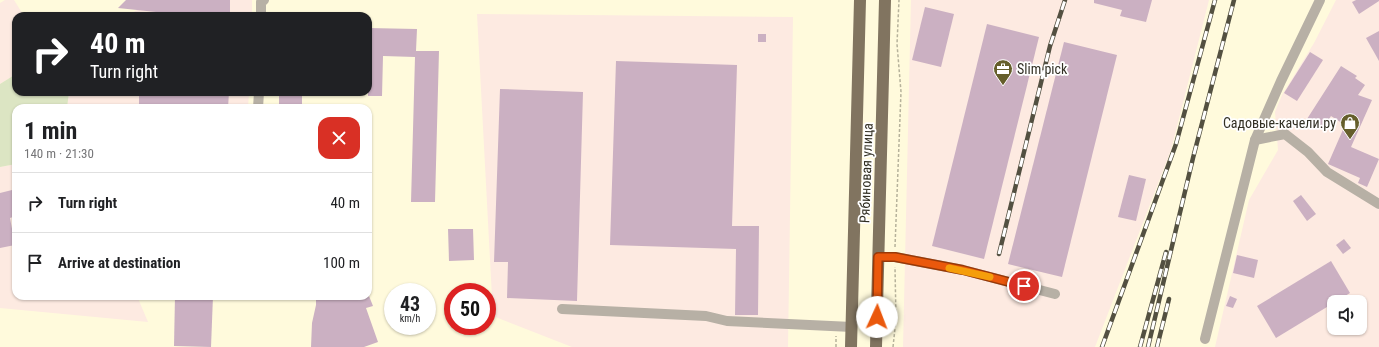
<!DOCTYPE html>
<meta charset="utf-8">
<style>
:root{--surface:#fff;--page:#f6f6f6;--text:#202124;--muted:#757577;--line:#e0e0e0}
body{margin:0;font-family:"Roboto Condensed",sans-serif;background:var(--page);color:var(--text);height:100vh;display:flex;flex-direction:column;font-size:15px;white-space:nowrap}
*{box-sizing:border-box;margin:0}
p{font-size:13px;color:var(--muted)}
.icon{flex:none;width:22px;height:22px;fill:none;stroke:currentColor;stroke-width:2;stroke-linecap:round;stroke-linejoin:round}
.map{position:relative;flex:1;overflow:hidden}
.drawer{position:absolute;left:12px;top:104px;width:360px;height:196px;display:flex;flex-direction:column;background:var(--surface);border-radius:12px;box-shadow:0 1px 3px #0004}
.drawer>*{flex:none}
.banner{position:absolute;left:12px;top:12px;width:360px;height:84px;border-radius:12px;box-shadow:0 1px 3px #0004;background:#202124;color:#fff;overflow:hidden}
.tools{position:absolute;left:1327px;top:295px;display:grid;gap:8px}
.tools a{display:grid;place-items:center;width:40px;height:40px;border-radius:8px;background:var(--surface);box-shadow:0 1px 3px #0004;font-size:20px}
.speed{position:absolute;left:384px;top:283px;display:flex;gap:8px;font-size:20px;font-weight:700;text-align:center}
.speed>*{display:grid;place-content:center;width:52px;height:52px;border-radius:50%;background:var(--surface);box-shadow:0 1px 3px #0004;line-height:1}
.speed small{font-size:10px;font-weight:400}
.speed .limit{border:6px solid #d22;background:#fff;color:#111}
.pin{position:absolute;display:grid;place-items:center;width:34px;height:34px;color:#fff;margin:-17px;border:2px solid #fff;border-radius:50%;box-shadow:0 1px 4px #0007}
.me{position:absolute;width:44px;margin:-22px;rotate:2deg;stroke-linejoin:round;filter:drop-shadow(0 0 3px #0008)}
.turn{display:flex;align-items:center;gap:14px;height:84px;padding:0 12px;font-size:18px}
.turn .icon{width:52px;height:52px;stroke-width:2.5}
.turn b{display:block;font-size:28px;line-height:34px}
.round{display:grid;place-items:center;flex:none;width:42px;height:42px;border-radius:12px;background:var(--page)}
.headline{display:flex;align-items:center;justify-content:space-between;height:68px;padding:0 12px}
h1{font-size:24px;font-weight:700;line-height:30px}
ul{padding:0;list-style:none}
li{display:flex;align-items:center;gap:12px;height:60px;padding:0 12px;border-top:1px solid var(--line)}
li div{flex:1}
li b{display:block;font-size:15px}
li em{font-style:normal}
.map>svg:first-child{display:block}
.industrial{fill:#fdeae1;fill-rule:evenodd}
.green{fill:#dce5c3}
.building{fill:#cbb0c2}
.lines{fill:none;stroke-linecap:round;stroke-linejoin:round}
.path{stroke:#b6b29b;stroke-width:1.5;stroke-dasharray:3 2;stroke-linecap:butt}
.minor{stroke:#b7b0a5;stroke-width:10}
.major{stroke:#817460;stroke-width:12}
.rail-casing{stroke:#535041;stroke-width:4.5}
.rail{stroke:#fff;stroke-width:3;stroke-dasharray:9;stroke-linecap:butt}
.route-casing{stroke:#983908;stroke-width:10}
.route{stroke:#ea580c;stroke-width:7}
.slow{stroke:#f59e0b;stroke-width:7}
.labels{text-anchor:middle;stroke-width:3.5;stroke-linejoin:round;paint-order:stroke}
.poi-label{font-size:14px;fill:#323024;stroke:#fff;text-anchor:start}
.street-label{font-size:14px;fill:#323024;stroke:#fff}
</style>
<div class="map">
<svg width="1379" height="347" viewBox="0 0 1379 347">
<rect width="100%" height="100%" fill="#fffadc"/>
<g class="industrial">
<polygon points="5,0 14,0 24,16 16,16 16,74 0,84 0,3"/>
<polygon points="156,0 252,0 252,16 126,16"/>
<polygon points="911,0 1209,0 1171,150 1095,347 903,347"/>
<path d="M1336,0H1379V347H1215L1249,200L1278,150L1275,112L1282,95L1314,43ZM1334,302H1360V328H1334Z"/>
<polygon points="477,14 793,17 788,347 572,347 493,316"/>
<polygon points="69,92 249,92 248,108 67,108"/>
<polygon points="16,164 16,296 137,296 148,322 0,308 0,167"/>
</g>
<polygon class="green" points="16,74 16,92 69,92 67,108 16,108 16,164 0,167 0,84"/>
<g class="building">
<polygon points="126,0 230,0 230,16 194,16 118,8"/>
<polygon points="1094,0 1152,0 1146,22 1120,16 1122,10 1094,3"/>
<polygon points="1356,0 1379,0 1379,1 1359,14 1352,2"/>
<polygon points="925,7 954,14 941,67 912,60"/>
<polygon points="987,24 1039,37 984,259 932,246"/>
<polygon points="368,28 417,29 416,51 439,51 435,202 411,202 415,57 383,56 382,96 368,96"/>
<polygon points="1379,31 1379,61 1366,38"/>
<rect x="758" y="34" width="8" height="8"/>
<polygon points="1064,42 1117,55 1062,277 1008,264"/>
<polygon points="1310,52 1323,60 1297,101 1284,93"/>
<polygon points="616,61 737,65 732,226 759,226 758,315 735,315 736,249 610,245"/>
<polygon points="1341,66 1357,76 1355,78 1365,85 1358,95 1372,100 1351,147 1379,159 1367,187 1358,183 1360,178 1328,164 1345,125 1331,116 1323,129 1307,119"/>
<polygon points="500,89 583,92 577,301 507,298 508,262 494,262"/>
<polygon points="139,92 229,92 228,108 139,108"/>
<rect x="279" y="92" width="23" height="16"/>
<polygon points="1129,175 1146,179 1136,221 1118,217"/>
<polygon points="16,189 16,216 10,218 15,245 0,248 0,193"/>
<polygon points="1301,195 1316,214 1307,221 1293,201"/>
<polygon points="448,229 473,229 474,260 449,261"/>
<polygon points="1344,239 1351,248 1343,254 1336,245"/>
<polygon points="1237,255 1258,260 1254,278 1233,273"/>
<polygon points="1331,261 1350,293 1276,338 1257,306"/>
<polygon points="175,296 213,296 211,347 174,346"/>
<polygon points="316,296 369,296 373,306 366,308 378,342 364,347 311,347 312,323 316,305"/>
<polygon points="1230,296 1237,299 1233,308 1226,306"/>
</g>
<g class="lines">
<g class="path">
<polyline points="895,247 901,92 897,44 899,0"/>
<polyline points="836,347 836,336"/>
<polyline points="893,347 896,319 895,267"/>
</g>
<g class="minor">
<polyline points="261,16 261,2 264,0"/>
<polyline points="258,108 259,92"/>
<polyline points="1255,140 1285,134 1308,152 1327,172 1379,204"/>
<polyline points="878,257 895,257 963,270 1055,294"/>
<polyline points="562,309 706,316 727,321 852,327"/>
<polyline points="1205,339 1255,140 1281,81 1320,0"/>
</g>
<g class="major">
<polyline points="851,347 860,0"/>
<polyline points="876,347 885,0"/>
</g>
<defs>
<g id="rail">
<polyline points="999,254 1050,46 1065,0"/>
<polyline points="1102,347 1176,144 1215,0"/>
<polyline points="1140,347 1166,252"/>
<polyline points="1148,347 1193,158 1234,0"/>
<polyline points="1157,347 1169,299"/>
</g>
</defs>
<use href="#rail" class="rail-casing"/>
<use href="#rail" class="rail"/>
</g>
<g class="lines">
<defs>
<polyline id="route" points="877,317 878,257 895,257 963,270 1024,286"/>
</defs>
<use href="#route" class="route-casing"/>
<use href="#route" class="route"/>
<polyline class="slow" points="949,268 990,277"/>
</g>
<defs>
<symbol id="office-pin" viewBox="-11 -11 22 30"><path d="M0 17L-7.5 6A9.5 9.5 0 1 1 7.5 6Z" fill="#655e2b" stroke="#fff"/><path d="M-6-3h4V-5.5h4V-3h4V5H-6ZM-1-4.5V-3h2v-1.5ZM-6 0V1H6V0Z" fill="#fff"/></symbol>
<symbol id="shop-pin" viewBox="-11 -11 22 30"><path d="M0 17L-7.5 6A9.5 9.5 0 1 1 7.5 6Z" fill="#655e2b" stroke="#fff"/><path d="M-5-2.5h2.3a2.7 3.5 0 0 1 5.4 0H5L5.5 6h-11ZM-1.5-2.5h3a1.5 2.3 0 0 0-3 0Z" fill="#fff"/></symbol>
</defs>
<g fill-rule="evenodd">
<use href="#office-pin" x="992" y="58" width="22" height="30"/>
<use href="#shop-pin" x="1339" y="112" width="22" height="30"/>
</g>
<g class="labels">
<g class="poi-label">
<text x="1017" y="74">Slim pick</text>
<text x="1336" y="128" text-anchor="end">Садовые-качели.ру</text>
</g>
<g class="street-label">
<text transform="translate(866 173) rotate(-88)" y="5">Рябиновая улица</text>
</g>
</g>
</svg>
<div class="tools">
<a><svg class="icon" aria-label="sound" viewBox="0 0 24 24"><path d="M4 9h4l5-4v14l-5-4H4zM17 9q2 3 0 6"/></svg></a>
</div>
<div class="speed"><div>43<small>km/h</small></div><div class="limit">50</div></div>
<div class="pin" style="left:1024px;top:286px;background:#d93025"><svg class="icon" aria-label="arrive" viewBox="0 0 24 24"><path d="M6 21V4h12l-3 4 3 4H6"/></svg></div>
<svg class="me" style="left:877px;top:317px" viewBox="-20 -20 40 40"><circle r="19" fill="#fff"/><path d="M0-13L10 11 0 6-10 11z" fill="#ea580c"/></svg>
<div class="banner">
<div class="turn"><svg class="icon" aria-label="right" viewBox="0 0 24 24"><path d="M7 20v-9h11M14 6l5 5-5 5"/></svg><div><b>40 m</b>Turn right</div></div>
</div>
<section class="drawer">
<div class="headline"><div><h1>1 min</h1><p>140 m · 21:30</p></div><a class="round" style="background:#d93025;color:#fff"><svg class="icon" aria-label="close" viewBox="0 0 24 24"><path d="M6 6l12 12M18 6L6 18"/></svg></a></div>
<ul>
<li><svg class="icon" aria-label="right" viewBox="0 0 24 24"><path d="M7 20v-9h11M14 6l5 5-5 5"/></svg><div><b>Turn right</b></div><em>40 m</em></li>
<li><svg class="icon" aria-label="arrive" viewBox="0 0 24 24"><path d="M6 21V4h12l-3 4 3 4H6"/></svg><div><b>Arrive at destination</b></div><em>100 m</em></li>
</ul>
</section>
</div>
